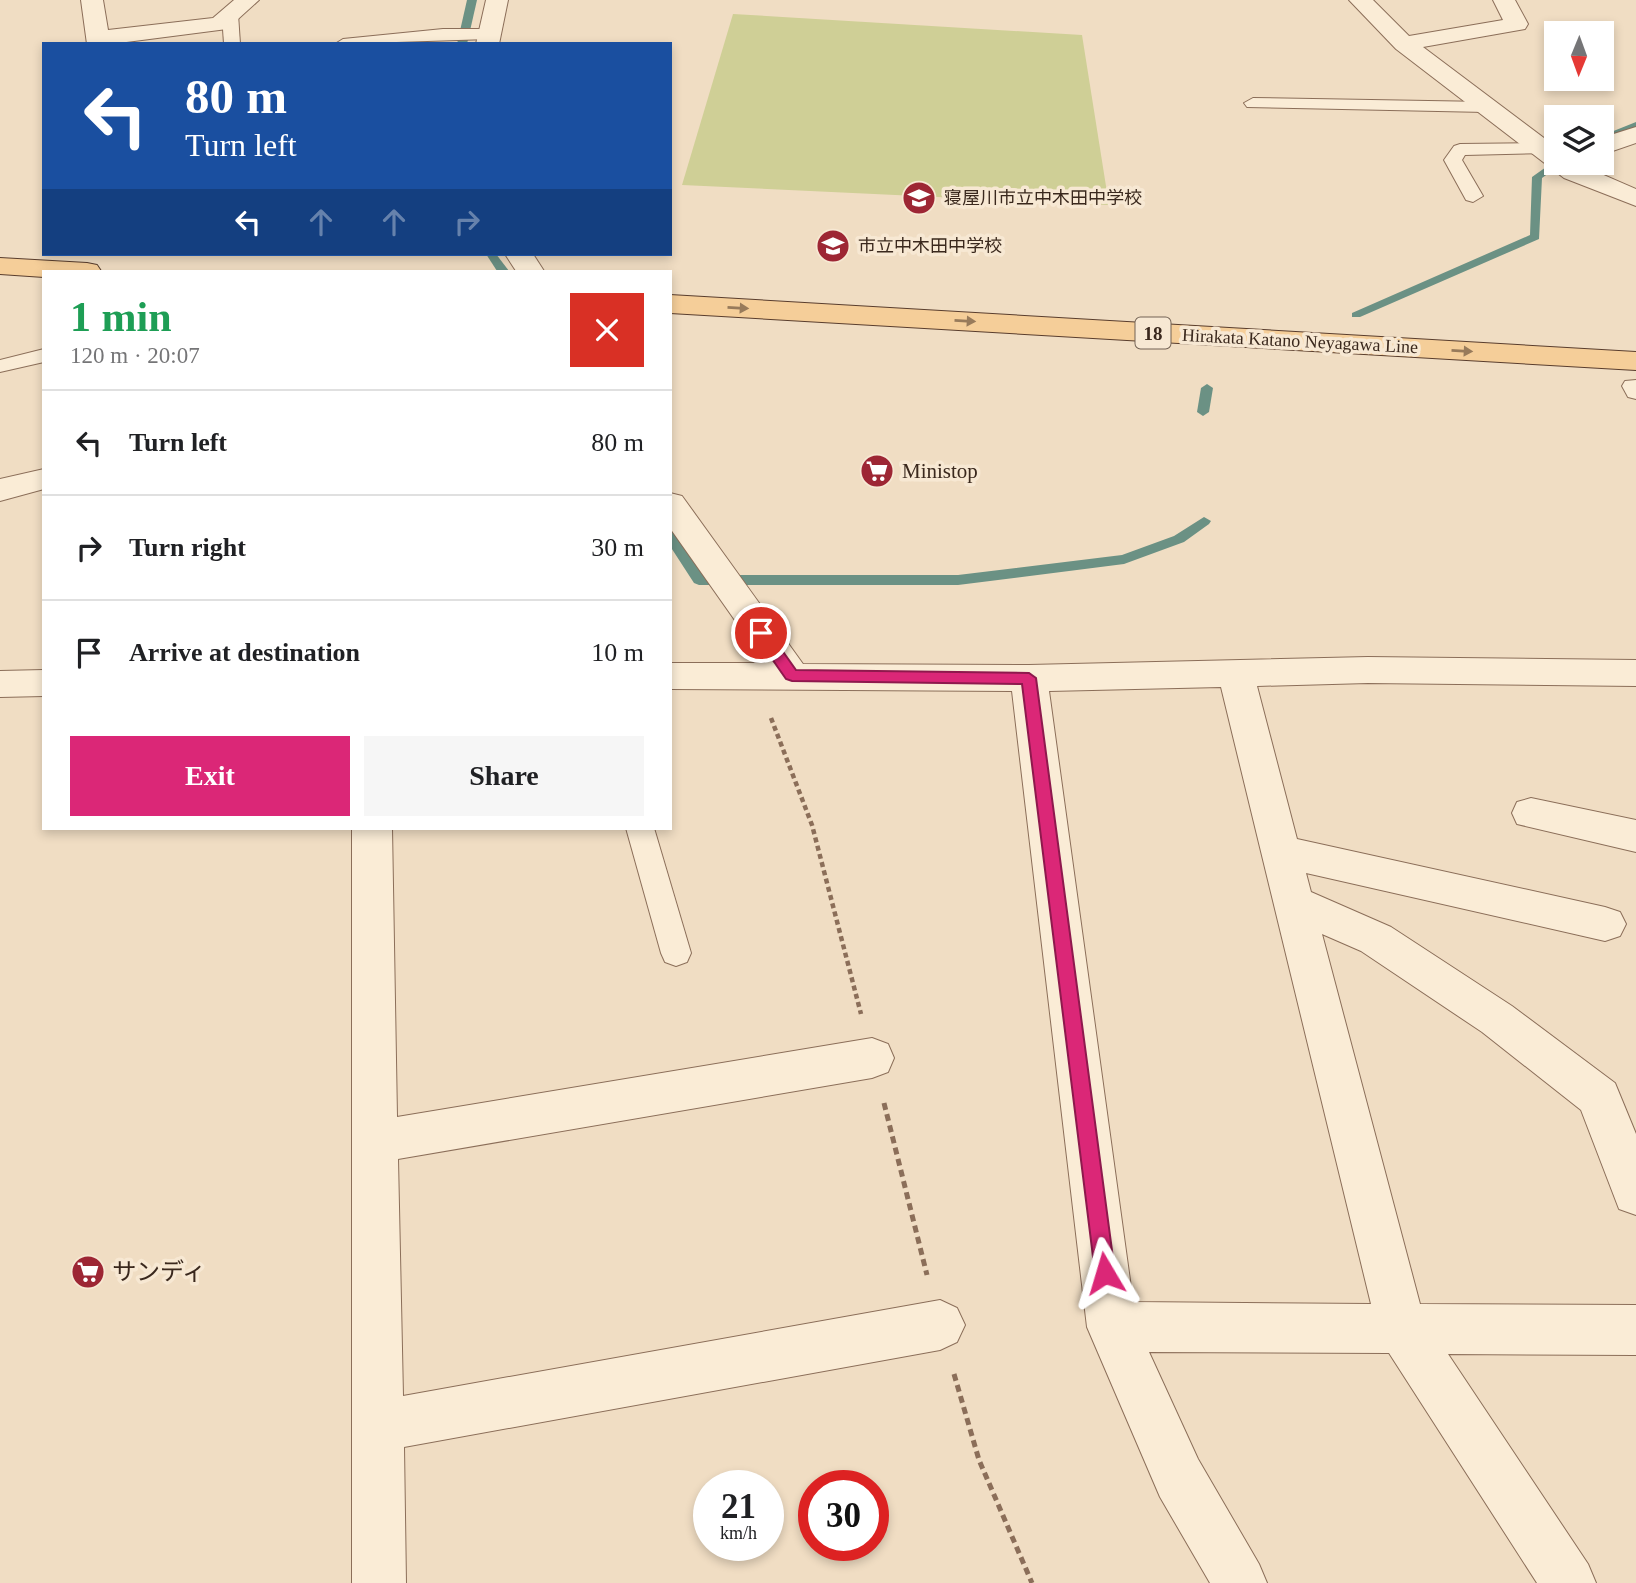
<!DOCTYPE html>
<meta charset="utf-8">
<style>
:root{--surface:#fff;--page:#f6f6f6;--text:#202124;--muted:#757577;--line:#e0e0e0;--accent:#db2777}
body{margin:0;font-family:"Times New Roman","Noto Sans JP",serif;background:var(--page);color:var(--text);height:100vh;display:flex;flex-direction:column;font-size:26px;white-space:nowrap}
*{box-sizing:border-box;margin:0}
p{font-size:23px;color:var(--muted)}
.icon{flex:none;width:38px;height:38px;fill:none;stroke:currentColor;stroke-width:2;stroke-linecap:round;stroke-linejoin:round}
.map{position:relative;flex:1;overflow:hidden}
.sheet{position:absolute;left:42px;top:270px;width:630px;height:560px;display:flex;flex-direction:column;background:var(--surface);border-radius:0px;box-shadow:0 4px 10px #0003}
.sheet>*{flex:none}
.hud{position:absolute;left:42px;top:42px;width:630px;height:214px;border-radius:0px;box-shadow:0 4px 10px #0003;background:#1a4fa0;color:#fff;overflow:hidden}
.needle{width:46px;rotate:181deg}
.tools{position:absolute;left:1544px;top:21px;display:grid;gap:14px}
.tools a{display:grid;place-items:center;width:70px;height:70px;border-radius:0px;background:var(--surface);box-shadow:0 4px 10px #0003;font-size:35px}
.speed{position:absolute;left:693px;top:1470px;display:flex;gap:14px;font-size:35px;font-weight:700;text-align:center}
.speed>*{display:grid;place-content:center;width:91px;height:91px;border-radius:50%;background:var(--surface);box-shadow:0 4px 10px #0003;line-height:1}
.speed small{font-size:18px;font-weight:400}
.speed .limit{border:10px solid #d22;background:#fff;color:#111}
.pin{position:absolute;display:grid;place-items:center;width:60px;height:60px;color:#fff;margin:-30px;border:4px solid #fff;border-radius:50%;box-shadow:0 2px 7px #0007}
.me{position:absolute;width:77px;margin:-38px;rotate:353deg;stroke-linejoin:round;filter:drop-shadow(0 0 5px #0008)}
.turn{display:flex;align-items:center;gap:24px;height:147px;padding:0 28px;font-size:32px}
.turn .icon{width:91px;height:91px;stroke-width:2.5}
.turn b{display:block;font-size:49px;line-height:60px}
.lanes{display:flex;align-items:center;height:66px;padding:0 28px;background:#0003;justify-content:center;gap:35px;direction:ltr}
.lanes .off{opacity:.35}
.round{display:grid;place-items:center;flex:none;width:74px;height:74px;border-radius:0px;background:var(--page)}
.headline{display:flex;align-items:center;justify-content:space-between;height:119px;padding:0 28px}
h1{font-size:42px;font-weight:700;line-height:52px;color:#1e9e55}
.button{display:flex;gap:14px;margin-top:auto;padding:14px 28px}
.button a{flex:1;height:80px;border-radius:0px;background:var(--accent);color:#fff;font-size:28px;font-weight:700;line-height:80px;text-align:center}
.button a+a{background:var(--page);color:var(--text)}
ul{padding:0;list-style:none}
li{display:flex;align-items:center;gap:21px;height:105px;padding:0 28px;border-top:2px solid var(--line)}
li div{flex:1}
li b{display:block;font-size:26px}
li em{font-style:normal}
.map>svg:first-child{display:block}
.green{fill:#cfcf96}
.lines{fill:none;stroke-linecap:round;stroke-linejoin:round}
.stream{fill:#6b9184;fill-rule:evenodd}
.lane-casing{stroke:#8b6e59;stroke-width:2}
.street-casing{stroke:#8b6e59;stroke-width:2}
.primary-casing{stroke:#593d2d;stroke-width:2}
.path-far1{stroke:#8b6e59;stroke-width:4.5;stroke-dasharray:5 3.5;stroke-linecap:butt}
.path{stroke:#8b6e59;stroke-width:5;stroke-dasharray:7 4.5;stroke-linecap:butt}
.lane{fill:#faecd6;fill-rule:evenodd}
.street{fill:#faecd6;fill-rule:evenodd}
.primary{fill:#f5ce99;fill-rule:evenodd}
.oneway{fill:#987b5b}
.route{fill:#db2777;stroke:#8e194d;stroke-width:2}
.labels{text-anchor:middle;stroke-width:7;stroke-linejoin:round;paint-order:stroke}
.far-poi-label{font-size:18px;fill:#3a281d;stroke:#f7e8d3;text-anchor:start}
.far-street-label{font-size:18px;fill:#3a281d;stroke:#f7e8d3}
.shield{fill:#f7e8d3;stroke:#736254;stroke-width:2}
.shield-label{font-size:19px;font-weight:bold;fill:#3a281d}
.poi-label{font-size:21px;fill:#3a281d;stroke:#f7e8d3;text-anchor:start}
.near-poi-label{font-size:24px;fill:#3a281d;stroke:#f7e8d3;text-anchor:start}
</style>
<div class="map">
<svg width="1636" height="1583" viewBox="0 0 1636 1583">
<rect width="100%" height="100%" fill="#f0ddc3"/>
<polygon class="green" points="733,14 1082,35 1109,205 682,185"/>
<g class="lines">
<g class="stream">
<polygon points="467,0 477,0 467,44 457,44"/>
<polygon points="1636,122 1636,129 1608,141 1601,141 1601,136"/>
<polygon points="1556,160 1556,163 1561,163 1560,165 1542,178 1539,239 1360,317 1352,317 1352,313 1530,235 1532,177"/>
<polygon points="486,254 496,254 509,271 497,271"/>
<polygon points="1207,384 1213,388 1209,412 1203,416 1197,412 1201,388"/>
<polygon points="1204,517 1211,521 1209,524 1184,542 1124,564 958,585 699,585 694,583 670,546 670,531 675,532 703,575 958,575 1122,555 1174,536"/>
</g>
<defs>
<g id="lane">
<polygon points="230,9 238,14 240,44 224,44 222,14"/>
<polygon points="443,29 489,29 497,34 489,39 335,44 343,39"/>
<polygon points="1253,98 1486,102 1495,107 1486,112 1247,107 1244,103"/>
<polygon points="1542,143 1548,145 1551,149 1548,153 1465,155 1462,160 1483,196 1473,202 1466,200 1444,160 1454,146 1460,144"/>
<polygon points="44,349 44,362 0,372 0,360"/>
<polygon points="1636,380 1636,399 1628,397 1622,386 1625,381"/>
<polygon points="626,828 654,828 691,953 687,962 676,966 665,962 661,953"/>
</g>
<g id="street">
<polygon points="81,0 103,0 108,30 213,18 234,0 259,0 227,29 111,44 87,44"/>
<polygon points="486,0 508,0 499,44 476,44"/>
<polygon points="1349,0 1373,0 1409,36 1503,20 1493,0 1515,0 1528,24 1525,29 1423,47 1556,147 1556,163 1576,163 1636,189 1636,206 1564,178 1396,49"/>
<polygon points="1636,127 1636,143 1601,155 1601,138"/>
<polygon points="505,254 533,254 544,271 516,271"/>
<polygon points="44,469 44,489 0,501 0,479"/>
<path d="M670,493L682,496L803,664L1029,665L1368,657L1636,660V686L1368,683L1257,686L1297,839L1605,907L1620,912L1626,924L1620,936L1605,941L1306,873L1311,892L1391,927L1512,1006L1615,1083L1636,1134V1215L1619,1209L1581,1110L1482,1032L1361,951L1322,934L1420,1304L1636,1305V1355L1448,1354L1588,1564L1596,1583H1537L1389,1353L1149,1352L1198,1459L1259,1564L1267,1583H1210L1160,1497L1087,1327L1012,691L670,689V663H765L670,528ZM1221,687L1371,1304L1133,1302L1049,691Z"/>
<polygon points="44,670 44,696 0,697 0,671"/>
<polygon points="1531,798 1636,820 1636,852 1517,824 1512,813 1517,802"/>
<polygon points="352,828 392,828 397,1117 872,1038 888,1044 894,1058 888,1072 872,1078 398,1159 403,1396 940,1300 957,1308 965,1325 957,1342 940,1350 404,1447 406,1583 352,1583"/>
</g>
<g id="primary">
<polygon points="0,258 87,263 97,265 101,271 44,271 44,277 0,274"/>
<polygon points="670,295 1636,352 1636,370 670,313"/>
</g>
</defs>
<use href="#lane" class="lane-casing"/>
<use href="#street" class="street-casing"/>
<use href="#primary" class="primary-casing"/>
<polyline class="path-far1" points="771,718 812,825 861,1014"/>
<g class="path">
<polyline points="884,1103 927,1275"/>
<polyline points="954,1374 979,1460 1032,1583"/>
</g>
<use href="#lane" class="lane"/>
<use href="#street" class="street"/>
<use href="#primary" class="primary"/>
</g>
<defs><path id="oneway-solid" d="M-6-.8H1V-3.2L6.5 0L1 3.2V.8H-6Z" transform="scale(1.75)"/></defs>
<g class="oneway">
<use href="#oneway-solid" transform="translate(738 308) rotate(3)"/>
<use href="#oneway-solid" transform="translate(965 321) rotate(3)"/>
<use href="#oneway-solid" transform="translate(1462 351) rotate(3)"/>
</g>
<polygon class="route" points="761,627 767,629 796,670 1029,673 1036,678 1115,1273 1112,1280 1105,1283 1098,1280 1095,1273 1022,684 792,681 786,679 754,633"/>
<defs>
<symbol id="school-disc" viewBox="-11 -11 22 22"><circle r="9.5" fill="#9d2634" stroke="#f7e8d3"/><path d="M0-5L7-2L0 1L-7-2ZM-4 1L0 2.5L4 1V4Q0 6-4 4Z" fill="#fff"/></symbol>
<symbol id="supermarket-disc" viewBox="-11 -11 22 22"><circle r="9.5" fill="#9d2634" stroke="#f7e8d3"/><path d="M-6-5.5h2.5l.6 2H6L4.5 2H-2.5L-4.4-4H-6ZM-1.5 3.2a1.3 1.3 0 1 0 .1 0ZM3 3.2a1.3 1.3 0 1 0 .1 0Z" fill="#fff"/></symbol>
</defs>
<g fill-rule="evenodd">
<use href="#school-disc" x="900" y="179" width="38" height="38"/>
<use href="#school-disc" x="814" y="227" width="38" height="38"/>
<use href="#supermarket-disc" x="858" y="452" width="38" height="38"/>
<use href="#supermarket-disc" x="69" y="1253" width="38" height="38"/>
</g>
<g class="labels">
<g class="far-poi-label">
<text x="944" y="204">寝屋川市立中木田中学校</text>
<text x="858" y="252">市立中木田中学校</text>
</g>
<g class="far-street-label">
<text transform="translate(1300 341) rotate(3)" y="6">Hirakata Katano Neyagawa Line</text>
</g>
<rect class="shield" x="1135.5" y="317.5" width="35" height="31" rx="5"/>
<g class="shield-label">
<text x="1153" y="340">18</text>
</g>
<g class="poi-label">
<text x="902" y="478">Ministop</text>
</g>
<g class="near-poi-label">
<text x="112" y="1280">サンディ</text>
</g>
</g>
</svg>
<div class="tools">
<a><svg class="needle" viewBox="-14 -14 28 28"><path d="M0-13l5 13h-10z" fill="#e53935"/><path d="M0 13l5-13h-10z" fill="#757577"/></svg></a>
<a><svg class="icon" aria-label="layers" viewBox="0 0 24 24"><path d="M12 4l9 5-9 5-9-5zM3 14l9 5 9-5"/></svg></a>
</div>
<div class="speed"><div>21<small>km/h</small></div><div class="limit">30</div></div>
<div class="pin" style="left:761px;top:633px;background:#d93025"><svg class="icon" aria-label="arrive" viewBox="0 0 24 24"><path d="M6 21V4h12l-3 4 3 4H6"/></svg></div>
<svg class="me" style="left:1105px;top:1273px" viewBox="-20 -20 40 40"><path d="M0-17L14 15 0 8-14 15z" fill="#db2777" stroke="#fff" stroke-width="4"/></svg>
<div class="hud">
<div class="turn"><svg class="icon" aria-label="left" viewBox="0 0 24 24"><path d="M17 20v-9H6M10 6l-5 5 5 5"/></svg><div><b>80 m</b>Turn left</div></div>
<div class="lanes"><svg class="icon" aria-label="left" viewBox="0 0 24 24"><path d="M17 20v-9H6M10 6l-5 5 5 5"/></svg><svg class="icon off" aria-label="ahead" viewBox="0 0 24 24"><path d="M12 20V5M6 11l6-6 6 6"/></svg><svg class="icon off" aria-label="ahead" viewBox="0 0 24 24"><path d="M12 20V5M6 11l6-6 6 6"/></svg><svg class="icon off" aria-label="right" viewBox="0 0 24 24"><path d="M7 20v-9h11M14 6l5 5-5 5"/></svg></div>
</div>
<section class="sheet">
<div class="headline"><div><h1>1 min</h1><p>120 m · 20:07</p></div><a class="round" style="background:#d93025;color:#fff"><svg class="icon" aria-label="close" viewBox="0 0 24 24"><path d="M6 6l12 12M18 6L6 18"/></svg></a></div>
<ul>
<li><svg class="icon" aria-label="left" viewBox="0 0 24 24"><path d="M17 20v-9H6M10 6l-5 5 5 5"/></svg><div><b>Turn left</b></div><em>80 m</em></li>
<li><svg class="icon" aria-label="right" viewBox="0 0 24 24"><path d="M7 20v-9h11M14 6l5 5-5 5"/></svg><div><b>Turn right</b></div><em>30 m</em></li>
<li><svg class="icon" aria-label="arrive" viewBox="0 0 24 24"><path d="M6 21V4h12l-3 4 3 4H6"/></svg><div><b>Arrive at destination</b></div><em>10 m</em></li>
</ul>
<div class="button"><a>Exit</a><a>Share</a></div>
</section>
</div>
